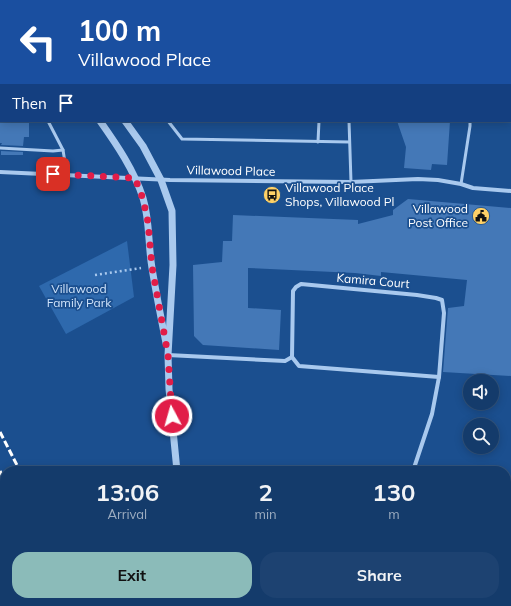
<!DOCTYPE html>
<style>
:root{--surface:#143b6b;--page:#1d4271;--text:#f1f3f6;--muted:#9dadc1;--line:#33557e;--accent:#8bbbb9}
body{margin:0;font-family:Mulish,sans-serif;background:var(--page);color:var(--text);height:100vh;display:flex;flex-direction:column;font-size:15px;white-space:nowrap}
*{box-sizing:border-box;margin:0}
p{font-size:13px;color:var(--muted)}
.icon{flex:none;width:22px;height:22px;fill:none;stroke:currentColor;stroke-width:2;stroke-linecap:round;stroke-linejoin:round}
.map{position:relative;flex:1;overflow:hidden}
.details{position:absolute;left:0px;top:466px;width:511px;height:140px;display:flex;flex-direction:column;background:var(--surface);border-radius:16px 16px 0 0;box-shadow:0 2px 10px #0003,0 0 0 1px var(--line)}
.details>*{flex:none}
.guide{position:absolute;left:0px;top:0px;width:511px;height:122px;box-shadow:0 2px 10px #0003,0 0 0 1px var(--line);background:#1a4fa0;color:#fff;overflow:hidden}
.buttons{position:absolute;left:463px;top:374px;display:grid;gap:8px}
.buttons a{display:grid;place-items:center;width:36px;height:36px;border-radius:50%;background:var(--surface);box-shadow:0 2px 10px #0003,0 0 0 1px var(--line);font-size:20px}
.pin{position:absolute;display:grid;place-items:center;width:34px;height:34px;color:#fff;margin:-17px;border-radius:8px;box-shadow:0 2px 6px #0006}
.me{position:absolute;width:44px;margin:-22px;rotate:354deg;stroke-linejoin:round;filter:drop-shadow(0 0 3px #0008)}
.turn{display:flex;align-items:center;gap:14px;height:84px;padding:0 12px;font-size:18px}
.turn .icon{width:52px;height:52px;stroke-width:2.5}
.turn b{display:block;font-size:28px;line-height:34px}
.then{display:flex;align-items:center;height:38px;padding:0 12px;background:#0003;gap:8px;font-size:15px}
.eta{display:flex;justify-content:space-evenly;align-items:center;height:68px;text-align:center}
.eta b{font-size:24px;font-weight:700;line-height:28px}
.button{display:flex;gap:8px;margin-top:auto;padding:8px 12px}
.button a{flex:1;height:46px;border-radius:16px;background:var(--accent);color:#111;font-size:16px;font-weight:700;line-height:46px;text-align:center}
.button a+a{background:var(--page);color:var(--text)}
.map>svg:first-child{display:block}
.green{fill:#2e69ad}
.building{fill:#4478b7}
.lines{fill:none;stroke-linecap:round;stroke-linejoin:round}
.path{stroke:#a9c9ee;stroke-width:2.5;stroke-dasharray:2 3;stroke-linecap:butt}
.service{stroke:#a9c9ee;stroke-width:3}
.minor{stroke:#a9c9ee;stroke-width:4}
.tertiary{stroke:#a9c9ee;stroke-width:7}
.rail{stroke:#fff;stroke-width:3;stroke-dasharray:7 3;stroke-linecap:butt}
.route{stroke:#e11d48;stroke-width:7;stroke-dasharray:0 12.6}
.labels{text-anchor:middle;stroke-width:3.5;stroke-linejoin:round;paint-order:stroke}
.street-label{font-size:12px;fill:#fff;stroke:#1b4f8f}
.poi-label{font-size:12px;fill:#fff;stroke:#1b4f8f;text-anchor:start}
.park-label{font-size:12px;fill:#cfe3fa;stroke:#1b4f8f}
</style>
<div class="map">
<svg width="511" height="606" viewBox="0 0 511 606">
<rect width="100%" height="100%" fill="#1b4f8f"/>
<polygon class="green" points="127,241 134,297 66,334 39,286"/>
<g class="building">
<polygon points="0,121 29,122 29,137 24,137 23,146 1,145 2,143 0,143"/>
<polygon points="397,121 450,121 447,165 432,164 431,170 404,168 406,147"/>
<polygon points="1,151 23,152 23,155 1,155"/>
<polygon points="408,199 511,208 511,376 443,372 448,308 464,306 467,280 381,272 381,276 355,273 248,268 248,308 281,310 279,350 203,345 194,336 193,265 222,262 223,241 232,241 233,215 358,220 358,224 393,215 393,210"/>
</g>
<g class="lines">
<polyline class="path" points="95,275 141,268"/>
<g class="service">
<polyline points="0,42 1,42"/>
<polyline points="0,80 1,80"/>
<polyline points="48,121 63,150 67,175"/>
<polyline points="168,121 182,139 349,142"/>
<polyline points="349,121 351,182"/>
<polyline points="318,142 319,121"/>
<polyline points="0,148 53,151 63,150"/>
<polyline points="461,184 470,126 470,121"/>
</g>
<g class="minor">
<polyline points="0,172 170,180 351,182 418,179 438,180 461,184 473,188 511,191"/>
<polyline points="168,355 285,361 292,357 293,291 296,287 301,284 417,295 436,298 442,300 444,313 439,377 432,414 413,471"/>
<polyline points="292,357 299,366 439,377"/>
<polyline points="396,606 396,601"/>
</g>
<g class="tertiary">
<polyline points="36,0 36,1"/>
<polyline points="59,0 59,1"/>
<path d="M100,121C117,145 134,170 143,198C150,221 148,245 152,268C156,293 161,318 166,343"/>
<polyline points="125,121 143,146 161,180 172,211 173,265 168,355 169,389 177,471"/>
<polyline points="196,601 196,606"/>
</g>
<g class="rail">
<polyline points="0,432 20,471"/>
<polyline points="0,471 5,481"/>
<polyline points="0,534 5,543"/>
<polyline points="41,601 44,606"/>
<polyline points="64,601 67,606"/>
<polyline points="87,601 89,606"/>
</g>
</g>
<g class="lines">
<polyline class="route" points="53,174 135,178 143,199 148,222 152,267 168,355 172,416"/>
</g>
<defs>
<symbol id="bus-disc" viewBox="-11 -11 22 22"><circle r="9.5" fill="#ffd166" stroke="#1b4f8f"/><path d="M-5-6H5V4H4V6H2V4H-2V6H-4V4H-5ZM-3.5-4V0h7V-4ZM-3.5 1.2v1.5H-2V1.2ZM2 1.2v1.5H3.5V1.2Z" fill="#111"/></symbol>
<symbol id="civic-disc" viewBox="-11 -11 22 22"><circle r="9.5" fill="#ffd166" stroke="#1b4f8f"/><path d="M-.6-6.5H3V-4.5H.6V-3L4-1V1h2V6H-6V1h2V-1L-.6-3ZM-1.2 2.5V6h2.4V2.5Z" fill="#111"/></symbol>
</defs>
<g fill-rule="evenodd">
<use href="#bus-disc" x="262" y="185" width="20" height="20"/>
<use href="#civic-disc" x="471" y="206" width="20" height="20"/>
</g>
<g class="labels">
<g class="street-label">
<text transform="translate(231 171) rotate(1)" y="4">Villawood Place</text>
<text transform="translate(373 281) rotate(5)" y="4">Kamira Court</text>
</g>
<g class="poi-label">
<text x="285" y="192">Villawood Place<tspan x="285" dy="14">Shops, Villawood Pl</tspan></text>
<text x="468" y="213" text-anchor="end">Villawood<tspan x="468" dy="14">Post Office</tspan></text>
</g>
<g class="park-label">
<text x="79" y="293">Villawood<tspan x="79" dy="14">Family Park</tspan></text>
</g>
</g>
</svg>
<div class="buttons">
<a><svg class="icon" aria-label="sound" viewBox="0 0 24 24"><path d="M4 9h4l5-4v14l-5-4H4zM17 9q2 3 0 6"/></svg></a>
<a><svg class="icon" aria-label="search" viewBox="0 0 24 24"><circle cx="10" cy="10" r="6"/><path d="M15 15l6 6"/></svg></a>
</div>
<div class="pin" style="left:53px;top:174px;background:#d93025"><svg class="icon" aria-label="arrive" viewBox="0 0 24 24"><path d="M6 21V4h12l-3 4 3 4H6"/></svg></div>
<svg class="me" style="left:172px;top:416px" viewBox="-20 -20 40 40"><circle r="17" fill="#e11d48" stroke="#fff" stroke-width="3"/><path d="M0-11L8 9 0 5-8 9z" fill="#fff"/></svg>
<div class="guide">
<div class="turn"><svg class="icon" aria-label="left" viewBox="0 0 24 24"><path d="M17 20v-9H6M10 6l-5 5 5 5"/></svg><div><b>100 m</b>Villawood Place</div></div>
<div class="then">Then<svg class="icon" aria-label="arrive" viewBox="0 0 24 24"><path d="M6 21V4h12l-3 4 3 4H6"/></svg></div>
</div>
<section class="details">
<div class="eta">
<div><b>13:06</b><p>Arrival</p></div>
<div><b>2</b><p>min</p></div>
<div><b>130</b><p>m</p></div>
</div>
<div class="button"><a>Exit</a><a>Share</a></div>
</section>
</div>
